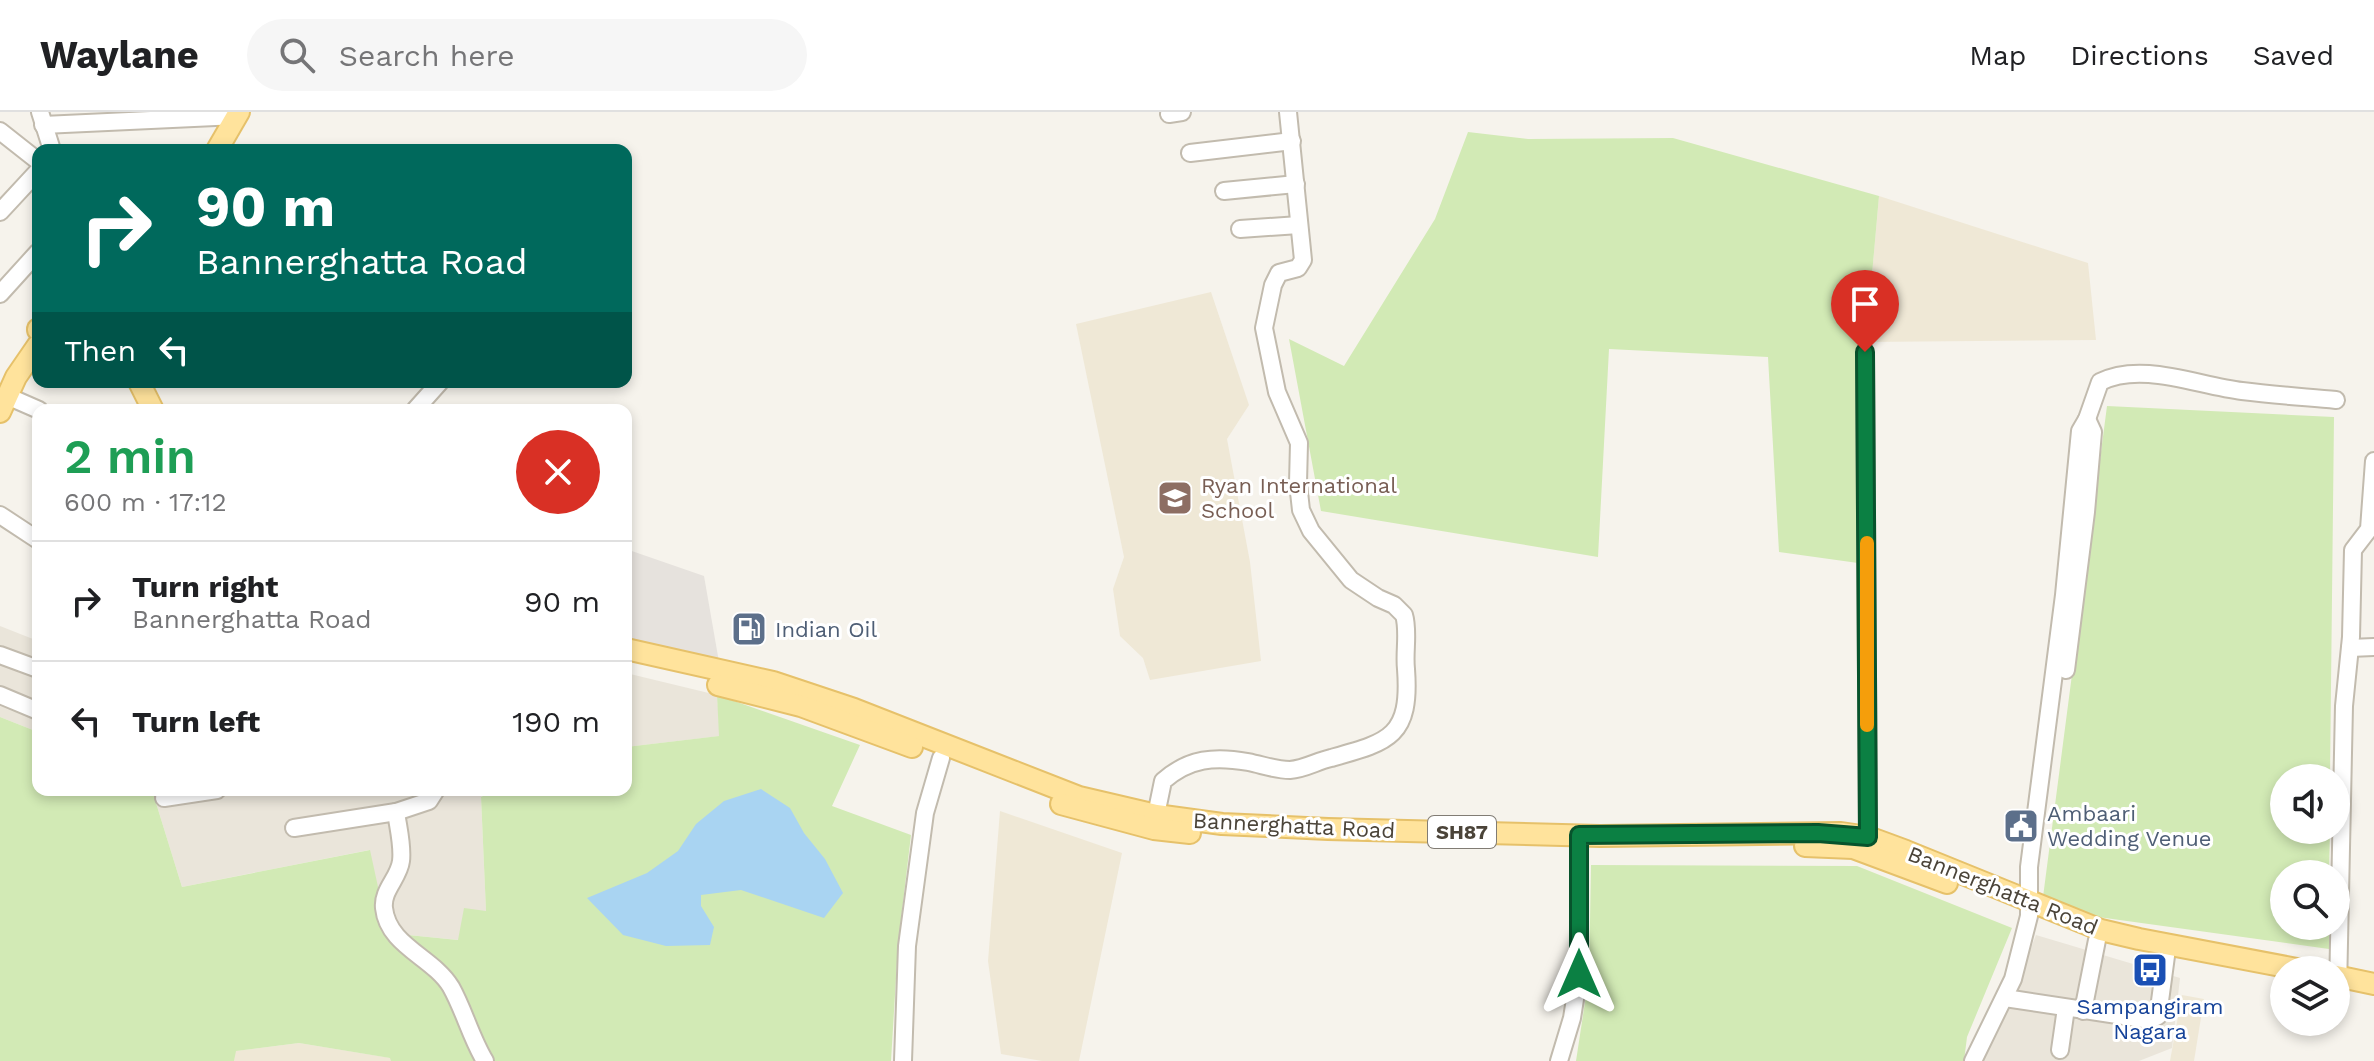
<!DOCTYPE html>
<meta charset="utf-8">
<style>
:root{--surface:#fff;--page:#f6f6f6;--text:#202124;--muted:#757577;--line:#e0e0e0}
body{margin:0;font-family:"Work Sans",sans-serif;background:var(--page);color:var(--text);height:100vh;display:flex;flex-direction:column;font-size:30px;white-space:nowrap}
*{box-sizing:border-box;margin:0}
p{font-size:26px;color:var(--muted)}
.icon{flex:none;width:44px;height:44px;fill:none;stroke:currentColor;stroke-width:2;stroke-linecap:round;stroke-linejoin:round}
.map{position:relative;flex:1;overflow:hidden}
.drawer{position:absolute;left:32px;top:292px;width:600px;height:392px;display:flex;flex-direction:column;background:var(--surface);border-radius:16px;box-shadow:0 4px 12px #0003}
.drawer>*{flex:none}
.guide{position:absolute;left:32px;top:32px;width:600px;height:244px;border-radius:16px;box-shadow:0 4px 12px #0003;background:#00695c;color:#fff;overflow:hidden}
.tools{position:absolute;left:2270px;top:652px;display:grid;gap:16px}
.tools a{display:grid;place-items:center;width:80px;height:80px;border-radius:50%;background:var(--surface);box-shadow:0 4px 12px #0003;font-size:40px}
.pin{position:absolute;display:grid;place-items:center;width:68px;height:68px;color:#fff;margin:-82px -34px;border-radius:50% 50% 50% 0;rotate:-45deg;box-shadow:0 0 8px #0007}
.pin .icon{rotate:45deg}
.me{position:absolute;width:88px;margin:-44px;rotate:0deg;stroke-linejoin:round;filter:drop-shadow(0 0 6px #0008)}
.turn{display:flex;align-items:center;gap:28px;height:168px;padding:0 32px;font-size:36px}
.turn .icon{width:104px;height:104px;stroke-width:2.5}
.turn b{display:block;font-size:56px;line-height:68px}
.then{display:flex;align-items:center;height:76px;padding:0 32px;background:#0003;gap:16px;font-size:30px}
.round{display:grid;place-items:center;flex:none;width:84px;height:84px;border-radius:42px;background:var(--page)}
.overview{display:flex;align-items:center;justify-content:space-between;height:136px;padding:0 32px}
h1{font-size:48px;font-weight:600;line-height:60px;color:#1e9e55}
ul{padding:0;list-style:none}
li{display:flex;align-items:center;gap:24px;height:120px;padding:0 32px;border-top:2px solid var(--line)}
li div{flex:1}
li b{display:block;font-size:30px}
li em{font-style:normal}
header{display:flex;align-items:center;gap:48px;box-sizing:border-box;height:112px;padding:0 40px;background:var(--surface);border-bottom:2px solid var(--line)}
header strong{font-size:38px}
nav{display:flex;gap:44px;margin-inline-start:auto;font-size:28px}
.search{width:560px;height:72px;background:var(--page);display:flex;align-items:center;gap:20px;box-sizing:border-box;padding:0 28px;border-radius:44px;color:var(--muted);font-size:30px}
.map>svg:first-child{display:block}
.residential{fill:#eae5da}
.industrial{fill:#e6e2dd}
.education{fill:#efe8d6}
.green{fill:#d2eab5}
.water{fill:#a9d4f2}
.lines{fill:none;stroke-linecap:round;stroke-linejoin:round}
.minor-casing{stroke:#c2bbae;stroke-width:20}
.major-casing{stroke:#e6c16a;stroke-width:24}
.minor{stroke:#fff;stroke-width:16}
.major{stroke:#ffe39c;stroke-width:20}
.route-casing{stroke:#07532c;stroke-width:20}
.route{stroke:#0b8043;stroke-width:14}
.slow{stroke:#f59e0b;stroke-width:14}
.labels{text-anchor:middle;stroke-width:6;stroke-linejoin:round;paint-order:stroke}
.shield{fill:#fff;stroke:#817c74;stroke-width:2}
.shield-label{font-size:20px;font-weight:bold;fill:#4b4439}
.education-label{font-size:22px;fill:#785e54;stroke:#fff;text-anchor:start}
.service-label{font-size:22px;fill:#4e5e75;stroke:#fff;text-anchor:start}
.street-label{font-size:22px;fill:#4b4439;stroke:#fff}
.transit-label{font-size:22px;fill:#164399;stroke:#fff}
</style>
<header>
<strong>Waylane</strong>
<div class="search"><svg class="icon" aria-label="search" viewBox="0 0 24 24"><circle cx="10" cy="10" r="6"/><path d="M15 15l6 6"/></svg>Search here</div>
<nav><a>Map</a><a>Directions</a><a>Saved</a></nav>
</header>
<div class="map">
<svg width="2374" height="949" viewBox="0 0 2374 949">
<rect width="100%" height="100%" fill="#f6f3ec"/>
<g class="residential">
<polygon points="0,514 38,529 38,620 0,605"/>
<polygon points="626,561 717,583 720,624 626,635"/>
<polygon points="152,678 495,678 481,685 486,799 459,828 388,821 369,738 182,775"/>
<polygon points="2036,823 2180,866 2172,936 2139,949 1980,949 2007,898"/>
</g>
<polygon class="industrial" points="626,437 704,464 719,550 626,528"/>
<g class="education">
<polygon points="1879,84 2088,151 2096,228 1866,230"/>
<polygon points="1211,180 1249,293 1227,327 1250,450 1261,549 1150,568 1143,546 1120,524 1113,477 1124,445 1076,212"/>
<polygon points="1000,699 1122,741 1079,949 1042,949 1001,942 988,849"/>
<polygon points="2182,883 2204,887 2194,949 2170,949"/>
<polygon points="299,931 391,946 391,949 234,949 235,939"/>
</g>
<g class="green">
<polygon points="1468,20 1528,27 1673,26 1879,84 1866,230 1858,451 1779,440 1768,245 1609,237 1598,445 1321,399 1289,227 1344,254 1435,107"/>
<polygon points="2107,294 2334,305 2330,666 2284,666 2284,718 2330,718 2329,762 2284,762 2284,814 2329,814 2329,837 2098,805 2043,785"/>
<polygon points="717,583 860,633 832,694 911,723 898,833 891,949 391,949 390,946 299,931 236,939 234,949 0,949 0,605 38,620 38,678 152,678 182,775 370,738 388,821 458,828 464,796 486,799 481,685 495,678 626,678 626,635 719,624"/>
<polygon points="1591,753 1857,754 2012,816 1967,925 1964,949 1576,949 1589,864"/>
</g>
<polygon class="water" points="761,677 790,696 804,721 825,747 843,781 824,806 741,778 701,783 701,794 714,815 710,833 666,834 623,823 587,786 647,761 678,739 696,712 724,689"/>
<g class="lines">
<defs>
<g id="minor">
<polyline points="40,0 52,38"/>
<polyline points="1169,2 1182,0"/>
<polyline points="43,13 237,4"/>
<polyline points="0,19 38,49"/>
<polyline points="1190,41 1292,29"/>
<polyline points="1224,79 1296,72"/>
<polyline points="0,100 38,59"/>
<polyline points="1240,117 1299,113"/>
<polyline points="0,182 38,140"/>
<polyline points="1865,240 1868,725"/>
<polyline points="7,284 39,298"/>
<polyline points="415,298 440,270"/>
<polyline points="0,403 38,428"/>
<polyline points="2350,536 2374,535"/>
<polyline points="0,543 38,557"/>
<polyline points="2066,558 2086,400 2093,320 2087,307"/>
<polyline points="0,583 38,599"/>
<polyline points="164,686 217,678"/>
<path d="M396,700C398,715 403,734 401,749C399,766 382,778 384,796C388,834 433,845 451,875C464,898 471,926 485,949"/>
<path d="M1156,703L1163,669C1189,646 1215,644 1248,650C1263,653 1275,658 1290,658C1305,657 1317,649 1331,646C1389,630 1411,625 1406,557C1404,540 1409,519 1404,503L1394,493L1378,486L1351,468L1311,419L1301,398L1298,371L1299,331L1277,280L1264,216L1273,173L1279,161L1298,156L1303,148L1288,0"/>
<polyline points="294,716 396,700 429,689 436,678"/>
<polyline points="2338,878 2344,594 2351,525 2353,438 2369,417 2374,349"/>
<polyline points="2005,886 2150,908 2158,904 2166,844"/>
<polyline points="2083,899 2097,828"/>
<polyline points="2060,938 2066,896"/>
<polyline points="903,949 907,834 925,701 941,646"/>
<polyline points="1559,949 1572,906 1579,862 1579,723"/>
<path d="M1973,949L2013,867L2029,804V755L2064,483L2080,319L2087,307L2100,270C2142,249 2198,274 2242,279C2273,283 2304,285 2336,288"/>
</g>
<g id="major">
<polyline points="217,38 239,0"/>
<polyline points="38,218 38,217"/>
<polyline points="139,270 153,298"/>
<polyline points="0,300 16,265 38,233"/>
<polyline points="626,537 773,570 854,597 1079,685 1156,703 1222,712 1328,717 1600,724 1841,721 1868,725 1906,739 2101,818 2139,827 2302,858"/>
<polyline points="718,573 801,594 912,635"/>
<polyline points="1061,692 1154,717 1190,721"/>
<polyline points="1805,734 1853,736 1947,771"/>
<polyline points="2336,864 2374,872"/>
</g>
</defs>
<use href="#minor" class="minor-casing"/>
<use href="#major" class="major-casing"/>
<use href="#minor" class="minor"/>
<use href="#major" class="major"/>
</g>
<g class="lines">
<defs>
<polyline id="route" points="1579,862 1579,723 1818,721 1868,725 1865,240"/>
</defs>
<use href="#route" class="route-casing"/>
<use href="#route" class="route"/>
<polyline class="slow" points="1867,431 1867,613"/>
</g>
<defs>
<symbol id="school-square" viewBox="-11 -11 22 22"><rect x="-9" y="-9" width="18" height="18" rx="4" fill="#8d6e63" stroke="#fff"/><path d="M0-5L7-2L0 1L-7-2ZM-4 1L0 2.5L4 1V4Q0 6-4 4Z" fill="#fff"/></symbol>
<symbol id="fuel-square" viewBox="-11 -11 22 22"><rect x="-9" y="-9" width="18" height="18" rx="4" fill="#5c6f8a" stroke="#fff"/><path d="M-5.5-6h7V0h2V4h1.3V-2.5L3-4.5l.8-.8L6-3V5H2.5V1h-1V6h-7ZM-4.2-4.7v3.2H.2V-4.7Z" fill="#fff"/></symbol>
<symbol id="civic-square" viewBox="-11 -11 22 22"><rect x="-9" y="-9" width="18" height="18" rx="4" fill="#5c6f8a" stroke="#fff"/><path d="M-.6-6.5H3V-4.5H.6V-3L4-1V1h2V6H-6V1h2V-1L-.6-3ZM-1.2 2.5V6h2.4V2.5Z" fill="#fff"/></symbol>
<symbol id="bus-square" viewBox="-11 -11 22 22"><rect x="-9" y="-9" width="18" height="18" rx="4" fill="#1a4fb4" stroke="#fff"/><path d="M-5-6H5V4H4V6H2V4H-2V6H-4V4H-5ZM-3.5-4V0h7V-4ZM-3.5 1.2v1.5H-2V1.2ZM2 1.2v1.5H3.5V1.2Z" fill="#fff"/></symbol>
</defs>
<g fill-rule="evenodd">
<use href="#school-square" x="1155" y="366" width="40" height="40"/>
<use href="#fuel-square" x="729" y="497" width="40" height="40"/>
<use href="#civic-square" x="2001" y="694" width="40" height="40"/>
<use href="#bus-square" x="2130" y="838" width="40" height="40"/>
</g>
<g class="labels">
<rect class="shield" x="1428" y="704" width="68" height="32" rx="6"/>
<g class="shield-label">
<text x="1462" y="727">SH87</text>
</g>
<g class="education-label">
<text x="1201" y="381">Ryan International<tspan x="1201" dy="25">School</tspan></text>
</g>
<g class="service-label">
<text x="775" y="525">Indian Oil</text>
<text x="2047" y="709">Ambaari<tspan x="2047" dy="25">Wedding Venue</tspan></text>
</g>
<g class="street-label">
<text transform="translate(1294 713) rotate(3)" y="8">Bannerghatta Road</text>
<text transform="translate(2003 778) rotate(22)" y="8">Bannerghatta Road</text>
</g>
<g class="transit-label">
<text x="2150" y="902">Sampangiram<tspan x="2150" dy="25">Nagara</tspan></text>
</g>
</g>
</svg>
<div class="tools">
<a><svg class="icon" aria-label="sound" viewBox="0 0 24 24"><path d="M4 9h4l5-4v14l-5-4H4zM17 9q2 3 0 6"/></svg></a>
<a><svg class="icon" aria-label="search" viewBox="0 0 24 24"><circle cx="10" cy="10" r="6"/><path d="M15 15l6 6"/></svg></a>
<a><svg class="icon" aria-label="layers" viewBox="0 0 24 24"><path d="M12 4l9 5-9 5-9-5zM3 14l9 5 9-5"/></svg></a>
</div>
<div class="pin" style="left:1865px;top:240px;background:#d93025"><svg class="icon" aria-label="arrive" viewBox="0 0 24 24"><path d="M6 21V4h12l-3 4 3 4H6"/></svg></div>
<svg class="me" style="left:1579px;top:862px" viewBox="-20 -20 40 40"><path d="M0-17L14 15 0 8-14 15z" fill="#0b8043" stroke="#fff" stroke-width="4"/></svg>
<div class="guide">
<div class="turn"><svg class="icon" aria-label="right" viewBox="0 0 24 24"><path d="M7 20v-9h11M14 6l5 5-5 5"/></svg><div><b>90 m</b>Bannerghatta Road</div></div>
<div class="then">Then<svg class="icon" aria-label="left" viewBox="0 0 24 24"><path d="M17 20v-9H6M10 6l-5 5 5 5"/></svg></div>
</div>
<section class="drawer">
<div class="overview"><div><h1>2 min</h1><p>600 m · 17:12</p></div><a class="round" style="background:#d93025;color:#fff"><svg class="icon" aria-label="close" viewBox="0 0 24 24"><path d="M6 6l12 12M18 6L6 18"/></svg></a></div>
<ul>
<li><svg class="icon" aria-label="right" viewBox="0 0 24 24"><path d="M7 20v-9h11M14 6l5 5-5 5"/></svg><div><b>Turn right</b><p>Bannerghatta Road</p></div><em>90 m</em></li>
<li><svg class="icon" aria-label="left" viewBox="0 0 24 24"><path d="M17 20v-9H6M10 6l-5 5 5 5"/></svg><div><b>Turn left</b></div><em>190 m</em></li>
</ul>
</section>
</div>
